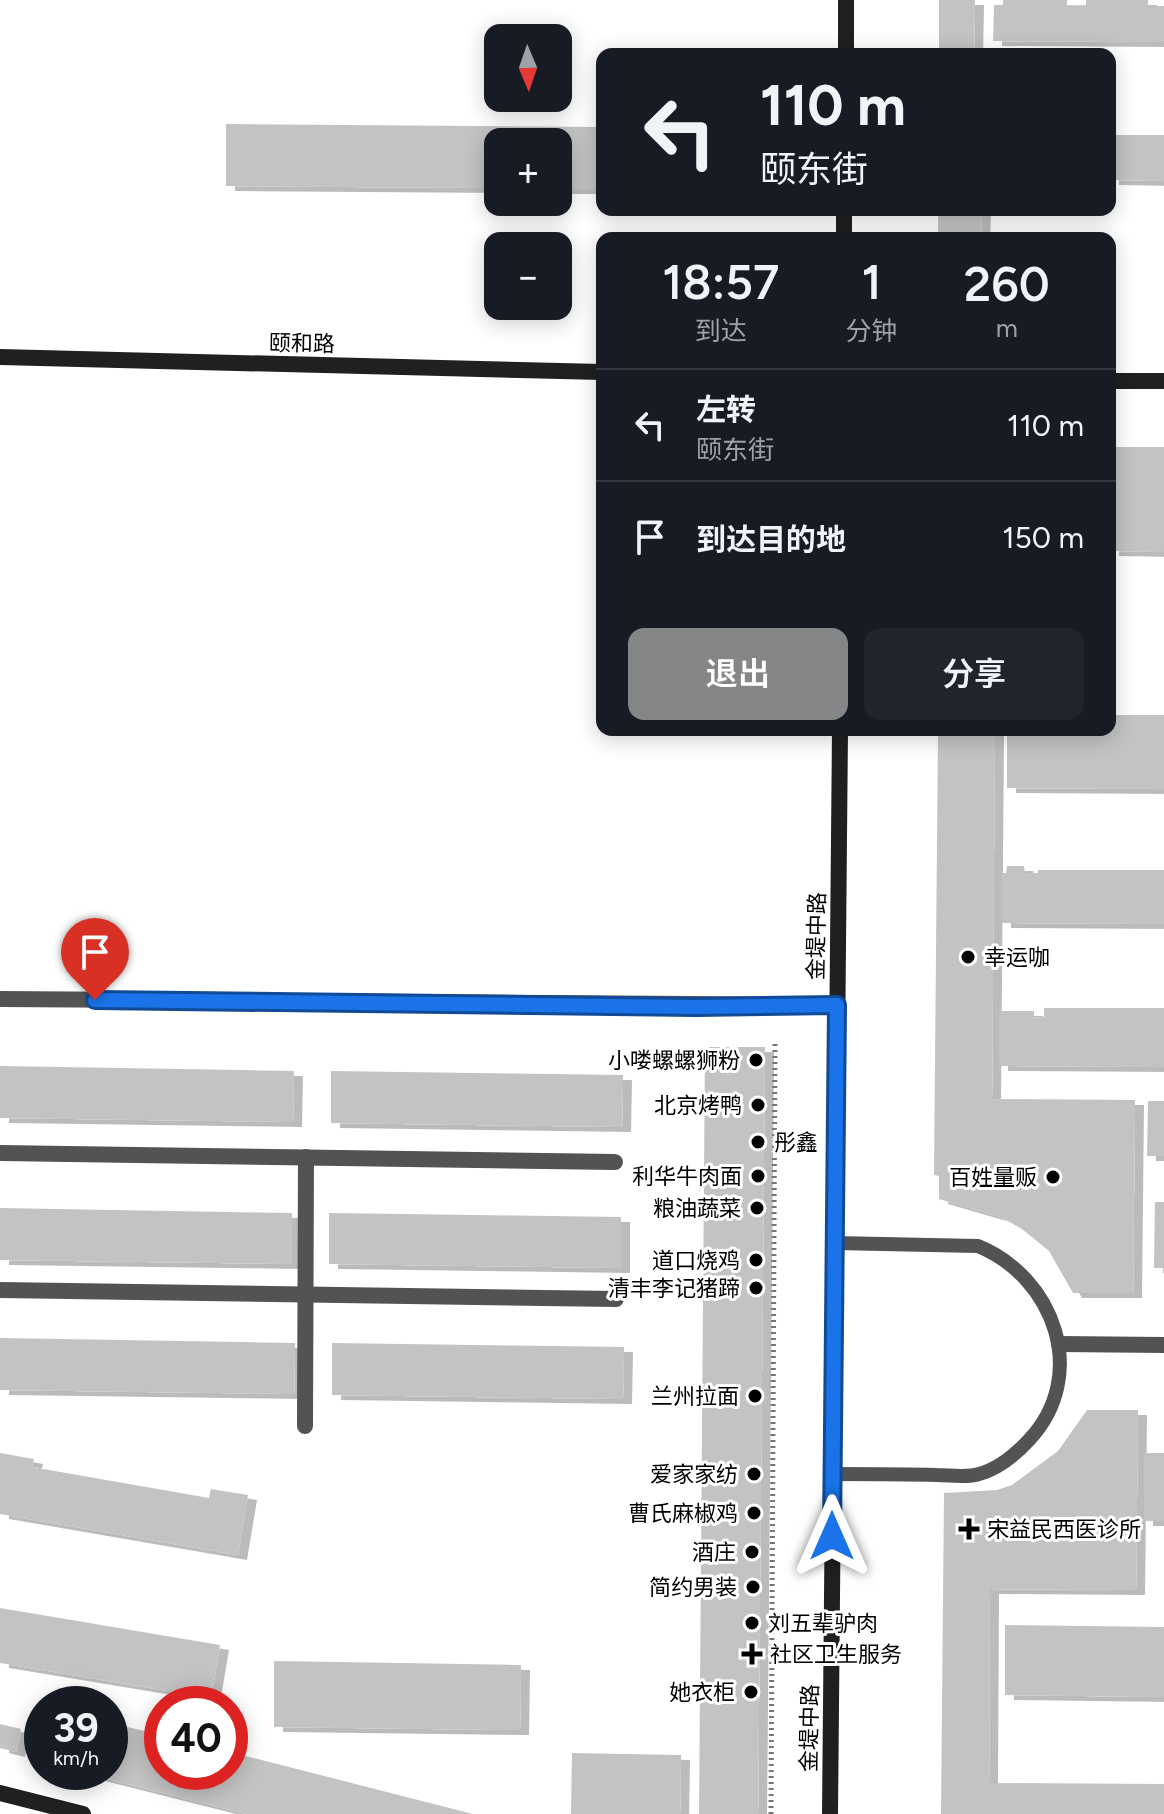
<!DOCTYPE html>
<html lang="zh">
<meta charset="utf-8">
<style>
:root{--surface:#171b24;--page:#20242c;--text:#f1f3f6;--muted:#9ea1a6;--line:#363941;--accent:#858687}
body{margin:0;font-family:Figtree,"Noto Sans SC",sans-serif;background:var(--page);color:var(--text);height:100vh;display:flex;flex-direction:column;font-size:30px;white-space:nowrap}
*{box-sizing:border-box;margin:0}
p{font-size:26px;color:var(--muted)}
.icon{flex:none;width:44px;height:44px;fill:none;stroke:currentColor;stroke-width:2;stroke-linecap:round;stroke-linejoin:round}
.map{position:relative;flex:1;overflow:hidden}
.details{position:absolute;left:596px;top:232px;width:520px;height:504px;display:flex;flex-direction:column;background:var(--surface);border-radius:16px;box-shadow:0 4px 20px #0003}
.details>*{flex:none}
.top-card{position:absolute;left:596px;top:48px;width:520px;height:168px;border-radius:16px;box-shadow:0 4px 20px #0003;background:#171b24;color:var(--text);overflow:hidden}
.needle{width:52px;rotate:178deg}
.fabs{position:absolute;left:484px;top:24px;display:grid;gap:16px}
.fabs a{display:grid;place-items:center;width:88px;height:88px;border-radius:16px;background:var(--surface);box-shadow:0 4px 20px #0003;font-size:40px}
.speed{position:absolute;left:24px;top:1686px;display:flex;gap:16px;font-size:40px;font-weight:700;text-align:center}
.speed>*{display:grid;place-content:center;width:104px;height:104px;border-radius:50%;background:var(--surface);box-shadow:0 4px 20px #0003;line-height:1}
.speed small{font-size:20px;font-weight:400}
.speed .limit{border:12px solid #d22;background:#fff;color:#111}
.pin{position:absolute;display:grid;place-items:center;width:68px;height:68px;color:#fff;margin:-82px -34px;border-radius:50% 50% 50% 0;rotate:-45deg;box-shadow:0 0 8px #0007}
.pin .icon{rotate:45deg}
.me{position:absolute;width:88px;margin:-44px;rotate:0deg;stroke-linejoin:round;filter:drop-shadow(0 0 6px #0008)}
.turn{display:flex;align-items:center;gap:28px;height:168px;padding:0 32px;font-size:36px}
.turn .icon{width:104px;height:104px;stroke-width:2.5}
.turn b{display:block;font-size:56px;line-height:68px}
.eta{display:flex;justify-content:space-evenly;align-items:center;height:136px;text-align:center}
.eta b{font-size:48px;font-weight:600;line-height:56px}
.action{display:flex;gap:16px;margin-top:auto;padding:16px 32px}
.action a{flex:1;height:92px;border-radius:16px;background:var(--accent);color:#fff;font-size:32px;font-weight:600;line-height:92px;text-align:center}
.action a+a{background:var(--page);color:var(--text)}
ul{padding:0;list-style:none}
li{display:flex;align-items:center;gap:24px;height:112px;padding:0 32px;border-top:2px solid var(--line)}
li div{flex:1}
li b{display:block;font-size:30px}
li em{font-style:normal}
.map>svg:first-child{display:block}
.building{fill:#c3c3c3;filter:url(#shadow)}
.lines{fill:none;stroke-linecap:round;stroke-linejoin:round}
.path{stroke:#757575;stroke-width:5;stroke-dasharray:2 4;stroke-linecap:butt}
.lane{stroke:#535353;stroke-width:14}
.street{stroke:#535353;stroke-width:16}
.secondary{stroke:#202020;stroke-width:16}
.route-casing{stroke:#114b97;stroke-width:20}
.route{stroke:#1a73e8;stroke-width:14}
.poi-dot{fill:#000;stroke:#fff;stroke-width:3}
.labels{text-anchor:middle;stroke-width:6;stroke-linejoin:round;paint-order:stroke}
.street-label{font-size:22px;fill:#000;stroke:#fff}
.poi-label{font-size:22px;fill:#000;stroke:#fff;text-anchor:end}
</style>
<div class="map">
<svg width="1164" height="1814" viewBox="0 0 1164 1814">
<defs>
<filter id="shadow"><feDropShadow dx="9" dy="5" stdDeviation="0" flood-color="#0004"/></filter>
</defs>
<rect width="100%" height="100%" fill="#fff"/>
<g class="building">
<polygon points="939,0 975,0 974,54 939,54"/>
<polygon points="1003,0 1067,0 1067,6 1086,5 1086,0 1148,0 1148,6 1164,6 1164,42 993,41 994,5 1003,5"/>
<polygon points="226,124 599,127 598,189 558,189 558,142 498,142 498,188 226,186"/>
<polygon points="1110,135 1164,135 1164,181 1110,180"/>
<polygon points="938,210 982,210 981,238 938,238"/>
<polygon points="1110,447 1164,447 1164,552 1110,551"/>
<polygon points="1110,715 1164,715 1164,789 1007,788 1007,730 1110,730"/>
<polygon points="938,730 995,730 992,1099 1135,1100 1133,1293 1073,1293 1049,1251 1022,1229 1001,1217 939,1199 939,1176 934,1175"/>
<polygon points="1007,866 1024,866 1025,873 1038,873 1038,870 1164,870 1164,924 1002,923 1002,873 1006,873"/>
<polygon points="1044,1008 1164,1008 1164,1067 999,1066 999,1011 1034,1011 1034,1018 1044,1017"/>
<polygon points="705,1047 765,1047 758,1814 699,1814"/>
<polygon points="0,1066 294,1071 293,1122 0,1118"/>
<polygon points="331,1071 623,1075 622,1127 331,1123"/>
<polygon points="1148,1101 1164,1101 1164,1156 1147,1156"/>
<polygon points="1155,1202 1164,1202 1164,1268 1154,1268"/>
<polygon points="0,1208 292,1213 292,1264 0,1260"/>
<polygon points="329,1213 621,1217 621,1268 329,1264"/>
<polygon points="0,1338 295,1343 294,1394 0,1390"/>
<polygon points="332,1343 624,1347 623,1399 332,1395"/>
<polygon points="1087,1410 1138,1410 1136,1590 990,1589 989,1783 1164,1784 1164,1814 941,1814 944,1493 997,1490 1012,1485 1058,1451"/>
<polygon points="0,1453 34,1459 32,1467 209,1498 211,1489 248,1495 238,1555 0,1514"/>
<rect x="1144" y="1453" width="20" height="68"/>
<polygon points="0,1608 220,1645 211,1698 0,1663"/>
<polygon points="1005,1625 1164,1627 1164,1697 1005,1695"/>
<polygon points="274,1661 521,1665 520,1730 274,1727"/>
<polygon points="110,1723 162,1735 162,1772 230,1772 230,1752 473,1814 247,1814 84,1773 110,1772"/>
<polygon points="0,1724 21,1729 16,1752 0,1748"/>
<polygon points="572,1753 681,1755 680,1814 571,1814"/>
</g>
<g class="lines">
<polyline class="path" points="771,1814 775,1040"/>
<path class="lane" d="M833,1474C868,1474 902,1474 937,1475C950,1475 967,1478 979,1474C998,1469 1016,1454 1029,1440C1090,1375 1054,1277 978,1246L835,1243"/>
<g class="street">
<polyline points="0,999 837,1005"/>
<polyline points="0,1153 615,1162"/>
<polyline points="0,1290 616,1299"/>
<polyline points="1059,1344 1164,1345"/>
<polyline points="305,1426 306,1157"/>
</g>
<g class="secondary">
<polyline points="846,54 846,0"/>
<polyline points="844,238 844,210"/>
<polyline points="0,357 602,372"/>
<polyline points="1110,381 1164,381"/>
<polyline points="0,1793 83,1814"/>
<polyline points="830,1814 840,730"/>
</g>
</g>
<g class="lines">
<defs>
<polyline id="route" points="95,1000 696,1007 837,1005 832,1536"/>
</defs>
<use href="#route" class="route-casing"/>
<use href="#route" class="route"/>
</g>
<g class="poi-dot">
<circle cx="968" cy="957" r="8"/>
<circle cx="756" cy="1060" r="8"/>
<circle cx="758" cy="1105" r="8"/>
<circle cx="758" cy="1142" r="8"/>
<circle cx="758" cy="1176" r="8"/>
<circle cx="1053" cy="1177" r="8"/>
<circle cx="757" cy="1208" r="8"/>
<circle cx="756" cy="1260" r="8"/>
<circle cx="756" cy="1288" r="8"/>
<circle cx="755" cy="1396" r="8"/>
<circle cx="754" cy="1474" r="8"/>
<circle cx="754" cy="1513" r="8"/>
<path d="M965 1517h8v8h8v8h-8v8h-8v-8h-8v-8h8z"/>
<circle cx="752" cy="1552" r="8"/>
<circle cx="753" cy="1587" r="8"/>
<circle cx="752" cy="1623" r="8"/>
<path d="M748 1642h8v8h8v8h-8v8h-8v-8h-8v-8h8z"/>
<circle cx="751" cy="1692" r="8"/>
</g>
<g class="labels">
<g class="street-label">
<text transform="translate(302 343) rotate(1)" y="8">颐和路</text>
<text transform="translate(816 936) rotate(-89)" y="8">金堤中路</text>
<text transform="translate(809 1728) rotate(-89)" y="8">金堤中路</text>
</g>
<g class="poi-label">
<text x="984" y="965" text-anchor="start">幸运咖</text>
<text x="740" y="1068">小喽螺螺狮粉</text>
<text x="742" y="1113">北京烤鸭</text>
<text x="774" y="1150" text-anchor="start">彤鑫</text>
<text x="742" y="1184">利华牛肉面</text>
<text x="1037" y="1185">百姓量贩</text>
<text x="741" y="1216">粮油蔬菜</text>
<text x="740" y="1268">道口烧鸡</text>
<text x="740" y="1296">清丰李记猪蹄</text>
<text x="739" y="1404">兰州拉面</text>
<text x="738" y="1482">爱家家纺</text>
<text x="738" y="1521">曹氏麻椒鸡</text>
<text x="987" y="1537" text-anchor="start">宋益民西医诊所</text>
<text x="736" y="1560">酒庄</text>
<text x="737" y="1595">简约男装</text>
<text x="768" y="1631" text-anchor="start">刘五辈驴肉</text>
<text x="770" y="1662" text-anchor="start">社区卫生服务</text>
<text x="735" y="1700">她衣柜</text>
</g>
</g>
</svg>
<div class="fabs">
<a><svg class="needle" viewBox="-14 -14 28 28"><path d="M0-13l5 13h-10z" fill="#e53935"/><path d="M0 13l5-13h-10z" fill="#9ea1a6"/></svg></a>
<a>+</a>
<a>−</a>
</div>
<div class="speed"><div>39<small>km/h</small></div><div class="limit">40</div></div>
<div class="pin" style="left:95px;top:1000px;background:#d93025"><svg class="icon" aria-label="arrive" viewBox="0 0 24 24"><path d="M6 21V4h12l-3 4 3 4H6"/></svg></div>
<svg class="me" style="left:832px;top:1536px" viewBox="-20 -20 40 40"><path d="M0-17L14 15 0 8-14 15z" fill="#1a73e8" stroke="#fff" stroke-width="4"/></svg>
<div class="top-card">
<div class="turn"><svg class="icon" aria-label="left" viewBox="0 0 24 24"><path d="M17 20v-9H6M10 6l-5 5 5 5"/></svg><div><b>110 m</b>颐东街</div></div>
</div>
<section class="details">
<div class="eta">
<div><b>18:57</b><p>到达</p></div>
<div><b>1</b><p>分钟</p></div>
<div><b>260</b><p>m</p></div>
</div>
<ul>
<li><svg class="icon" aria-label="left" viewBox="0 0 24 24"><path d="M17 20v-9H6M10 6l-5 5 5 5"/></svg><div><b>左转</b><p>颐东街</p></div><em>110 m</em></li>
<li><svg class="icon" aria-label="arrive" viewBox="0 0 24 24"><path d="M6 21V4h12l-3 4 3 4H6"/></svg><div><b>到达目的地</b></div><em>150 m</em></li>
</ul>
<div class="action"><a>退出</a><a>分享</a></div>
</section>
</div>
